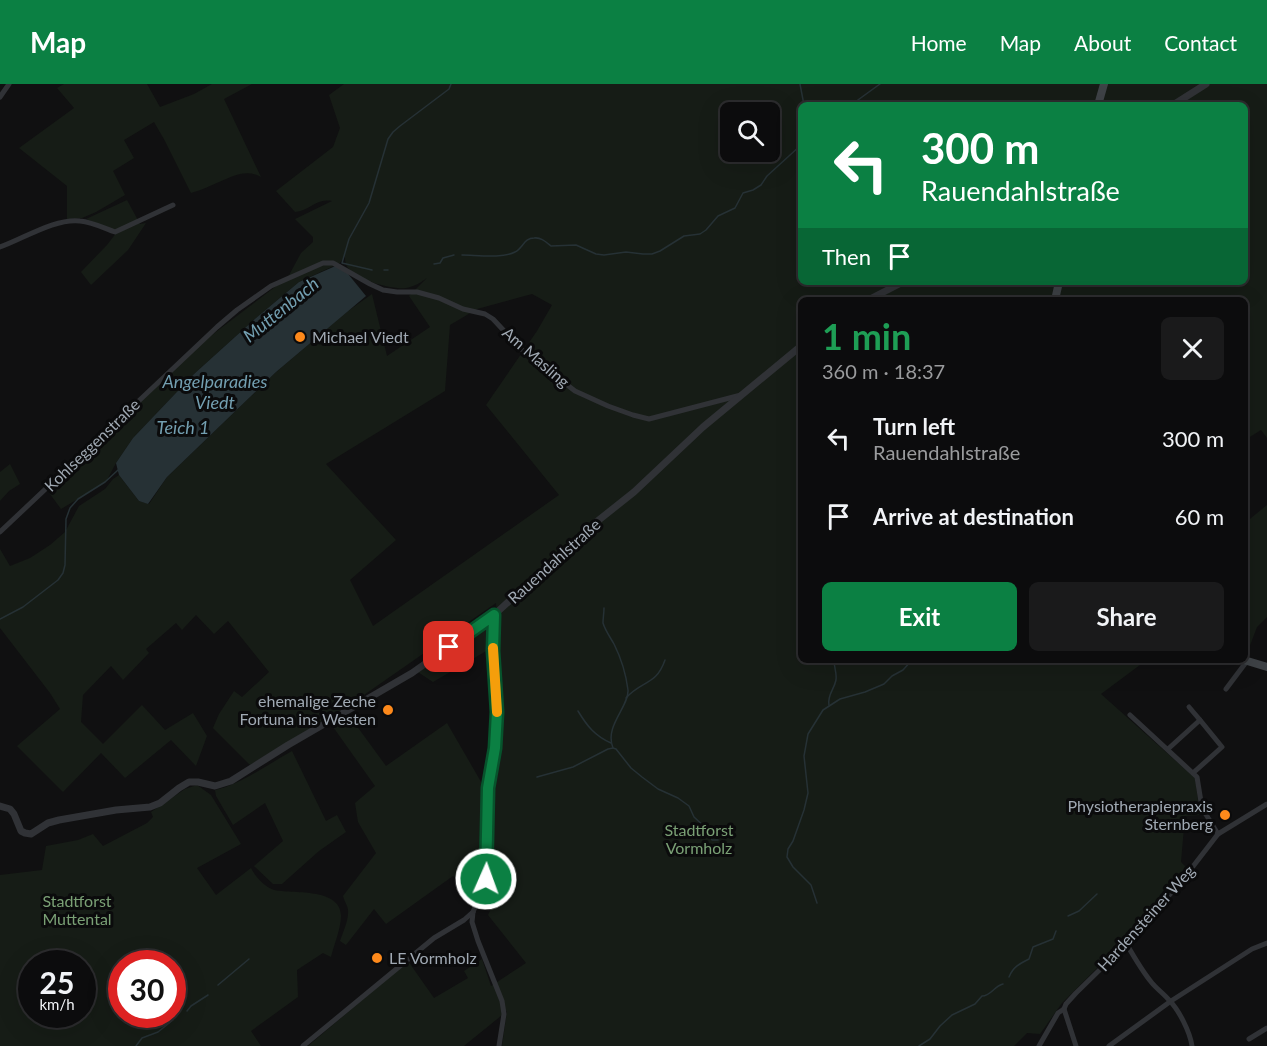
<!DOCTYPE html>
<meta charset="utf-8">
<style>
:root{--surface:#0c0c0d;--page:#1a1a1b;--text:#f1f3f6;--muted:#9a9b9d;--line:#2c2c2e;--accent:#0b8043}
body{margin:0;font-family:Lato,sans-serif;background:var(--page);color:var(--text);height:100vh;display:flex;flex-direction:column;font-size:22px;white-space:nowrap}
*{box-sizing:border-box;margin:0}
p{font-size:20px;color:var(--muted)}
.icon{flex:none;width:33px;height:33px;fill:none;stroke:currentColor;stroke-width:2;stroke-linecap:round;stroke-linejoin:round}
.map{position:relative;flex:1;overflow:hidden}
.panel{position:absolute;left:798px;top:213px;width:450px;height:366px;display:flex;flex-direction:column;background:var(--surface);border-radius:9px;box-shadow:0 6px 24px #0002,0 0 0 2px var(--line)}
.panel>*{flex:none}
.banner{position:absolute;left:798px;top:18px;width:450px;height:183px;border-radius:9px;box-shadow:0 6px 24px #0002,0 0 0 2px var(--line);background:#0b8043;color:#fff;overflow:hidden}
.controls{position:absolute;left:720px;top:18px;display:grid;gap:12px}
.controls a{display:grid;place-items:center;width:60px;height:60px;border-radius:9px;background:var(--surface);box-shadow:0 6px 24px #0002,0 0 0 2px var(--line);font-size:30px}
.speed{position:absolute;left:18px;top:866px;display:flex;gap:12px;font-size:30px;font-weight:700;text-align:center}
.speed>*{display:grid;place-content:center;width:78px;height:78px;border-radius:50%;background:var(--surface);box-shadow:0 6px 24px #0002,0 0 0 2px var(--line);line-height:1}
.speed small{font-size:15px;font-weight:400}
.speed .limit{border:9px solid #d22;background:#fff;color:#111}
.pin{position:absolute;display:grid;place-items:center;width:51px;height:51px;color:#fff;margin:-26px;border-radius:12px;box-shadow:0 3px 9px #0006}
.me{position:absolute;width:66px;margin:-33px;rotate:2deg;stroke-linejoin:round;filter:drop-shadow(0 0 4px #0008)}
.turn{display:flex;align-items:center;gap:21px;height:126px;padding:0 24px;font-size:27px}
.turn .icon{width:78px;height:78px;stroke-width:2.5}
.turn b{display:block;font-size:42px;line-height:51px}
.then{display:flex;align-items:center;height:57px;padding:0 24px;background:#0003;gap:12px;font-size:22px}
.round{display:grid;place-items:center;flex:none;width:63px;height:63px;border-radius:9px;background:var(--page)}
.summary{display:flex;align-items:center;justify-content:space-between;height:102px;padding:0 24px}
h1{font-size:36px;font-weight:700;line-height:45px;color:#1e9e55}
.button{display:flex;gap:12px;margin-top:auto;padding:12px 24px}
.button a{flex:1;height:69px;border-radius:9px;background:var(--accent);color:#fff;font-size:24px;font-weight:700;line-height:69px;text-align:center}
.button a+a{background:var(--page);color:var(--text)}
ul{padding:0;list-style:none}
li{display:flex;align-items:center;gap:18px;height:78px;padding:0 24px}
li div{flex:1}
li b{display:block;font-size:22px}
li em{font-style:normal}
header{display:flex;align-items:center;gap:36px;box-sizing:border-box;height:84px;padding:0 30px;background:var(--accent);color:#fff}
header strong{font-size:28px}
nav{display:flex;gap:33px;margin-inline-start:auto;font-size:21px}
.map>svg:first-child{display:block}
.green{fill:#161c16;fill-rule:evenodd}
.water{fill:#263135}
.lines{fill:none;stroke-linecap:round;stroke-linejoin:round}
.stream{stroke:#263135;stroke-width:1.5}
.minor{stroke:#303236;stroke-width:5}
.tertiary{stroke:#303236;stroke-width:7}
.secondary{stroke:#3e4246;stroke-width:8}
.route-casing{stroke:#07532c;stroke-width:15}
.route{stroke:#0b8043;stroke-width:10}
.slow{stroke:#f59e0b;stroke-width:10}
.poi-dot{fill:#fd891b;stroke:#0b0b0c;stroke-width:2}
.labels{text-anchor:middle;stroke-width:6;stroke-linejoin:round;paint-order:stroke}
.poi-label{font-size:16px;fill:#a0a9b3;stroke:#0b0b0c;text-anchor:start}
.street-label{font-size:16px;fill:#a0a9b3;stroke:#0b0b0c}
.park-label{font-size:16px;fill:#7aa075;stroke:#0b0b0c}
.water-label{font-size:18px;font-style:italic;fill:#739fb1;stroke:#0b0b0c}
</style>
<header>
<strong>Map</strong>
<nav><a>Home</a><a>Map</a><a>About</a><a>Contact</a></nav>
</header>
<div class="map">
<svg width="1267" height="962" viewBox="0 0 1267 962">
<rect width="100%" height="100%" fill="#101011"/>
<g class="green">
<path d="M64,0H147L160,23L194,10L212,0H252L224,15L261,93C244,83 226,96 210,102C204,105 197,107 191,109L165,57L154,38L124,56L134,74L113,87L125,111L96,128L82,134L67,135V102L19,64L74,24L57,4Z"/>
<path d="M344,0H1267V354L1261,346L1245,356V216H801V576H1142L1144,578L1101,610L1195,694L1200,731L1185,732L1181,778L1187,784L1141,840L1062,919L1040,950L1027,949L1014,962H502L507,927L464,962H308L408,877L434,914L468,894L464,887L482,875L491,902L526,879L488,831L499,808L492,786L490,722L502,659V618L496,519L351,620L250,681L213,644L219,630L234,607L242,613L269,588L228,537L214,550L196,531L182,546L176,539L146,565L149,569L123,596L111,582L83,611L81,638L103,660L142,621L165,646L193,629L207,652L196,682L171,656L125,694L101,669L63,708L17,662L60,625L50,609L0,544V465L10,482L30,474L50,461L65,448L79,422L105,405L113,395L119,391L139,417L149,420L167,393L276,288L348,227L372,210L387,272L430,243L409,212L427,194C422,198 413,203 406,204C393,206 357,196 349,185C345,181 345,176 345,172L340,179L299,198L256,234L194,290L133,354L116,379L106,398L61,425L47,406L204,257L288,193L301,169L313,158V153L295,135L332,117C315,114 310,127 295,128L276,107L333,63L340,44L329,11ZM801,21H1245V198H801ZM730,28H770V68H730ZM532,210L552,221L537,247L486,321L559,411L373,542L350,496L396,456L326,380L445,307L450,241L477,225Z"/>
<polygon points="127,116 140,140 146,139 128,166 91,201 81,188 107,161 117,148 86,135"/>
<polygon points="10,380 20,400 9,407 0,417 0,388"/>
<polygon points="1267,421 1267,533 1257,543 1246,572 1245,439"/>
<polygon points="491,538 488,566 433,598 418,588"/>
<path d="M348,630L386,682L447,639L484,703V751L481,788L476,808L453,792L386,840L374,825L346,861L340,857C343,848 349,836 348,826C348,822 344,817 343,812L376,769L358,738L355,719L375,702L331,640Z"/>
<path d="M292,667L326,737L337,731L346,748L319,767L282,800H273L254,782L283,757L265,719L233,741L216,712L215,706C240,701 270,679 292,667Z"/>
<path d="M197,701L211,711L241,760L197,784L216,811L251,784C255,792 264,803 274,806C291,810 341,803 341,832C341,844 334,861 331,873L323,869L297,886L298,913L251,947L261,962H0V791L42,786L46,762L78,756L93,750L103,762L147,739L153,733L151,728L185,705ZM32,879H82V930H32ZM122,879H172V930H122Z"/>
</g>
<polygon class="water" points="340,180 366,212 276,288 167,393 148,420 139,417 119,391 116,379 133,354 194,290 256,234 299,198"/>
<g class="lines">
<g class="stream">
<polyline points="800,0 804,21"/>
<polyline points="851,21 880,0"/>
<path d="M462,171C476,171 502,175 515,168C523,164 524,154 534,154C541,153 546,158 551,162L576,161L596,170L604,171L626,168L643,170H652L660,167L684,152L700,150L706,146L718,132L735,124L743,109L753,106L761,101L767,92L801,61"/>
<polyline points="434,180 440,179 443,174 454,171"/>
<polyline points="372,186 342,179 349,155 369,119 388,55 393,48 400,42 449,5 451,0"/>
<polyline points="384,186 388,186"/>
<path d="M604,524C604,529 603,534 603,539C605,546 610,553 614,560C621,574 626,590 628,606C629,623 604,642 613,664L616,665L631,684L642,693L658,705L678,714L689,722L694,733L707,745L712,756H718"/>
<polyline points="0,535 23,523 58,496 63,489 65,481 66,435 70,424 78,415 105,398 118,386 119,387"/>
<path d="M626,614C642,596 656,602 665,576"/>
<path d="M829,621C827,611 834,606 836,596C837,590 834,583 834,576"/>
<path d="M578,627C587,642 595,652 611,659"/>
<polyline points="537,693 573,683 608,665 613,664"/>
<polyline points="817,819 811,801 793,783 787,773 788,765 793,757 804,726 808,709 804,672 808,650 823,626 840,615 865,608 884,600 892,592 903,586 912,576"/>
<polyline points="1068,832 1079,827 1097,810"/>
<path d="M1009,893C1013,883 1019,880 1029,875L1033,863L1053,855L1056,847"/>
<polyline points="218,901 249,875"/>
<polyline points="187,927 191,922 208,911"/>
<polyline points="136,962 142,954 158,948 173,936"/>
<path d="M919,962L930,955L940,942L952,931L975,920L982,912C991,912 994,902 1003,900"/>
</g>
<g class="minor">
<polyline points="0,13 9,0"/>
<path d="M0,163C23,155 55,134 80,137C92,138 104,144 115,148L173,121"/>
<polyline points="0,448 217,243 237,226 271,202 323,179 333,179 370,200 383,206 397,208 417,208 439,214 463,225 485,230 493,235 521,265 575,307 608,322 633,331 649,335 741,311"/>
<polyline points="494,531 493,567 497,628 496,659 488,704 487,785 484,801 473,828 472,838 478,857 502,917 504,930 499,962"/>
<polyline points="1226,605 1247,577"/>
<polyline points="1189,623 1200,636"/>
<polyline points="1130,631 1197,693 1202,724 1218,750"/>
<polyline points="1168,665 1200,636 1222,663 1193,689"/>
<path d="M1126,859C1134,873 1142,887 1152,899C1157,905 1164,910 1169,916C1179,926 1190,948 1192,962"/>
<polyline points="1064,925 1076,962"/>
<polyline points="1249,955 1267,944"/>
<polyline points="303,962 434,854 464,836 473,828"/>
<polyline points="1039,962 1058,929 1064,925 1066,920 1076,909 1121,865 1152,830 1181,798 1218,750 1267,720"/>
<polyline points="1109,962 1171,917 1252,865 1267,859"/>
</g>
<g class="tertiary">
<polyline points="1173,21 1206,0"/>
<polyline points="868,216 903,198"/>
<polyline points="0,722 10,725 14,730 21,747 25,749 31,750 48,739 59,736 116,726 150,723 160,719 179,704 189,698 198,698 215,702 231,697 288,661 412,589 494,531 590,443 634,408 703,343 801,262"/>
</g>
<g class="secondary">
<polyline points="1098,21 1104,0"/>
<polyline points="1055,216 1059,198"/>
<polyline points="1244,576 1267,583"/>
</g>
</g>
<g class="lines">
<defs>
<polyline id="route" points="449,563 494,531 493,567 497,628 495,664 488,704 486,795"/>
</defs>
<use href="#route" class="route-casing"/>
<use href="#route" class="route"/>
<polyline class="slow" points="493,564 497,628"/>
</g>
<g class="poi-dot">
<circle cx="300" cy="253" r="6"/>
<circle cx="388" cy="626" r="6"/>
<circle cx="1225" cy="731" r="6"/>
<circle cx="377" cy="874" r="6"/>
</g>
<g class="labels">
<g class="poi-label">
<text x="312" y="259">Michael Viedt</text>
<text x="376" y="623" text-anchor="end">ehemalige Zeche<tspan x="376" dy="18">Fortuna ins Westen</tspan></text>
<text x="1213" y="728" text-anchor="end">Physiotherapiepraxis<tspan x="1213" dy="18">Sternberg</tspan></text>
<text x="389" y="880">LE Vormholz</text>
</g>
<g class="street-label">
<text transform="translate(536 273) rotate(41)" y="6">Am Masling</text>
<text transform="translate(92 361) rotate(-44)" y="6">Kohlseggenstraße</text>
<text transform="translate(554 477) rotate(-42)" y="6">Rauendahlstraße</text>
<text transform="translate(1146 834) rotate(-48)" y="6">Hardensteiner Weg</text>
</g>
<g class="park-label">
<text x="699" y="752">Stadtforst<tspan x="699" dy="18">Vormholz</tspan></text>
<text x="77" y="823">Stadtforst<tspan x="77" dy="18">Muttental</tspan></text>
</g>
<g class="water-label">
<text transform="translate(281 226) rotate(-39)" y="6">Muttenbach</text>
<text x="215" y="304">Angelparadies<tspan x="215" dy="21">Viedt</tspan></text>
<text x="183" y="350">Teich 1</text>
</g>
</g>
</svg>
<div class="controls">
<a><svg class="icon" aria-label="search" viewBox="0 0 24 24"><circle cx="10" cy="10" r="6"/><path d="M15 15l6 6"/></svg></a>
</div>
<div class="speed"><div>25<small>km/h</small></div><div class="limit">30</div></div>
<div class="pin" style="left:449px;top:563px;background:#d93025"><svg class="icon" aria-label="arrive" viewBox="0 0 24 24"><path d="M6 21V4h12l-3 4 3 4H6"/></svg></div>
<svg class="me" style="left:486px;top:795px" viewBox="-20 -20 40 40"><circle r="17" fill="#0b8043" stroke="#fff" stroke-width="3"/><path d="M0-11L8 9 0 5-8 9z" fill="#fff"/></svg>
<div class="banner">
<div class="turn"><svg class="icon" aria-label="left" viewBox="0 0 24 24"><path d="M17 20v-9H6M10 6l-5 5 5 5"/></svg><div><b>300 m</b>Rauendahlstraße</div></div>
<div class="then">Then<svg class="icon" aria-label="arrive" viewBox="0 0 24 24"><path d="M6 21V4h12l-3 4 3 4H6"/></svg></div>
</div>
<section class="panel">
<div class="summary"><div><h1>1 min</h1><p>360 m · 18:37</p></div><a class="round"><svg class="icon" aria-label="close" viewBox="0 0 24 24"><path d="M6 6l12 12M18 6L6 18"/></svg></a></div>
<ul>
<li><svg class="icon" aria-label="left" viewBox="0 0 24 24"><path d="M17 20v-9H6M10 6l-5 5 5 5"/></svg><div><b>Turn left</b><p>Rauendahlstraße</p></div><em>300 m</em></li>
<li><svg class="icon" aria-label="arrive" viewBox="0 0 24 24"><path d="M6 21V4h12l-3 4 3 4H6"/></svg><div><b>Arrive at destination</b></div><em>60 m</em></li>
</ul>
<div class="button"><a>Exit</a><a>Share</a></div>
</section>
</div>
